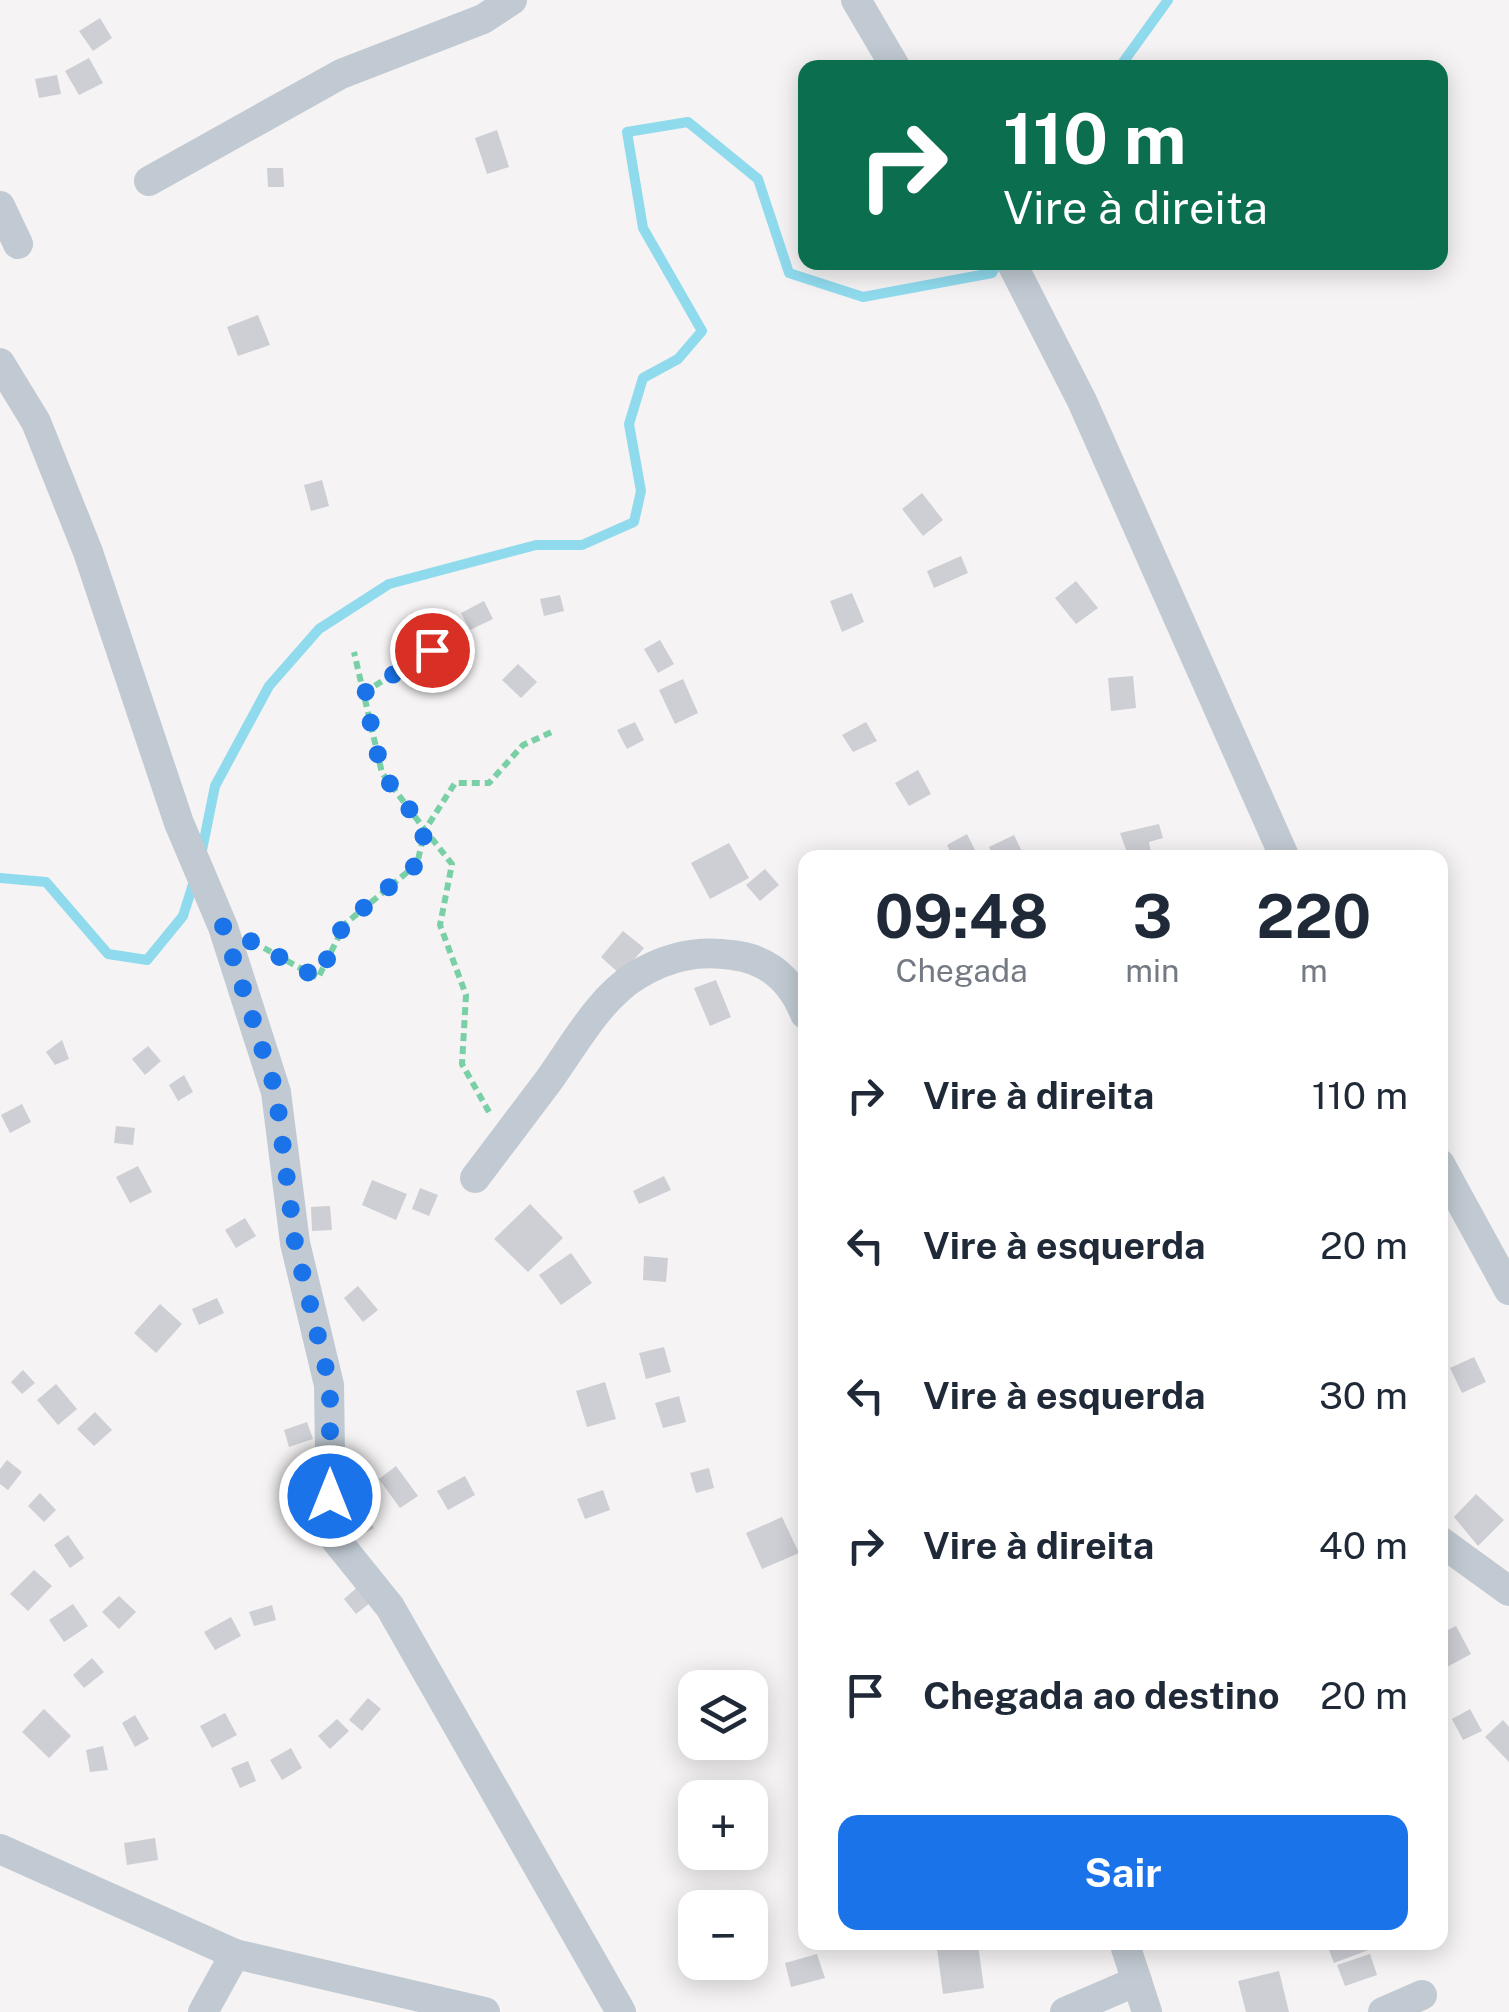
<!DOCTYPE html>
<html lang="pt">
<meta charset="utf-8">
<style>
:root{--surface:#fff;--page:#f2f2f3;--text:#1f2937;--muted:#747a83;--accent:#1a73e8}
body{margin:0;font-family:"Public Sans",sans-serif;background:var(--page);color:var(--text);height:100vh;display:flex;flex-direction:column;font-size:38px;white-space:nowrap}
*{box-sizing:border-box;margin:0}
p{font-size:32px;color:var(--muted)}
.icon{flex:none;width:55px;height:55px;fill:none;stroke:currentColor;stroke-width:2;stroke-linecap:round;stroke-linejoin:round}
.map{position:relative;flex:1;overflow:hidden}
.sheet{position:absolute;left:798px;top:850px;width:650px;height:1100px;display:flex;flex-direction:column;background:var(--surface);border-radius:20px;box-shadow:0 5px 25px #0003}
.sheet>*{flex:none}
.top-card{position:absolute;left:798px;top:60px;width:650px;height:210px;border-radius:20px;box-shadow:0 5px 25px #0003;background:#0b6e4f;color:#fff;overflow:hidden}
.fabs{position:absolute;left:678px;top:1670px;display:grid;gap:20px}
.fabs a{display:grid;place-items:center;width:90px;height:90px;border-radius:20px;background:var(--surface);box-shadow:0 5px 25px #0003;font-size:50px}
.pin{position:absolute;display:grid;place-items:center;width:85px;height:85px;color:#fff;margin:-42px;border:5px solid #fff;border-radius:50%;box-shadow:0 2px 10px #0007}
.me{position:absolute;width:110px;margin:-55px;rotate:0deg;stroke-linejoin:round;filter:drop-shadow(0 0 8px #0008)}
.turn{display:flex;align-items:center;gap:35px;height:210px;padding:0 40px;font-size:45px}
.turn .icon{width:130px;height:130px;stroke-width:2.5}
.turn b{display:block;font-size:70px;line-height:85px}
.eta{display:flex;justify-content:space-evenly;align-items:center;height:170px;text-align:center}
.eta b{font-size:60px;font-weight:700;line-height:70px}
.button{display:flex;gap:20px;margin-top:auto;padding:20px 40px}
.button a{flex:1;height:115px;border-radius:20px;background:var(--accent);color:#fff;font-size:40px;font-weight:700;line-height:115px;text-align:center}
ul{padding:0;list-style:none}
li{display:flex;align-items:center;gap:30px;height:150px;padding:0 40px}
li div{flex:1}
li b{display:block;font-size:38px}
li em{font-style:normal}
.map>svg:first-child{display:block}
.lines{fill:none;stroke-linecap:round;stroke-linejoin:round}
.stream{stroke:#90daee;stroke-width:10}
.building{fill:#cdcfd5}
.path{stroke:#7ad0a6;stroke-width:6;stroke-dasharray:8 5;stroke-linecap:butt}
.street{stroke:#c1cad2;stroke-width:30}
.route{stroke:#1a73e8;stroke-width:18;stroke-dasharray:0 32.4}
</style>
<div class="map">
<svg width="1509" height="2012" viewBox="0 0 1509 2012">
<rect width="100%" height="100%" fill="#f5f3f3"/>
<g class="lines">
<g class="stream">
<polyline points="1119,68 1168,0"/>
<polyline points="201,855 215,786 269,686 319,629 389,584 536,545 582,545 634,522 641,491 629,424 643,378 678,359 702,331 643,228 627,132 688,122 758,179 789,273 863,297 992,273 998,262"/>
<polyline points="0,878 46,882 108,954 147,960 183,916 194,881"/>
</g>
</g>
<g class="building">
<polygon points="100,18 112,38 93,51 79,31"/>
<polygon points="89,58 103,83 79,95 65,71"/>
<polygon points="57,75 61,94 39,98 35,79"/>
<polygon points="497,130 509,167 487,174 475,138"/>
<polygon points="267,168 283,168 284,187 268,187"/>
<polygon points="258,315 270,345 238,356 227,327"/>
<polygon points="322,480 329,506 311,511 304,485"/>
<polygon points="922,493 943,520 923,536 902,509"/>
<polygon points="961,556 968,573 934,588 927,571"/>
<polygon points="1076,581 1098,608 1076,624 1055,598"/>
<polygon points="852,593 864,622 842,632 830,601"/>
<polygon points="560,595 564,611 544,616 540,599"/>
<polygon points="484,601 493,619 470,630 461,613"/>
<polygon points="660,640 674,664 658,673 644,649"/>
<polygon points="518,664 537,682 521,698 502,680"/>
<polygon points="1133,676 1136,708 1111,711 1108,678"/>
<polygon points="683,679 698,713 675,724 659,690"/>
<polygon points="635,722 644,740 627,749 617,730"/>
<polygon points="866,722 877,741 853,752 842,735"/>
<polygon points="918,770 931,794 909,806 895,783"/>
<polygon points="1159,824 1163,838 1149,842 1152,858 1129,858 1120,833"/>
<polygon points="967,834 979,858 953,858 947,845"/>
<polygon points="1014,835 1025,858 994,858 989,847"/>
<polygon points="729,843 749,878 710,899 691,863"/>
<polygon points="765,869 779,885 760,901 746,885"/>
<polygon points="623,931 644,948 621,975 601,957"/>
<polygon points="716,980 731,1017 710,1026 694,988"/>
<polygon points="62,1040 69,1059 55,1065 46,1052"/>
<polygon points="148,1046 161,1061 145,1075 132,1059"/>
<polygon points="184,1075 193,1092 178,1101 169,1085"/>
<polygon points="22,1104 31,1122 10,1133 1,1115"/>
<polygon points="116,1126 135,1128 133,1145 114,1143"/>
<polygon points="138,1166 152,1192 130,1203 116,1177"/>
<polygon points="664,1176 671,1190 639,1204 633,1191"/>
<polygon points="372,1180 407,1194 396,1220 362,1205"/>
<polygon points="420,1188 438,1195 429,1216 412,1209"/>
<polygon points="530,1204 563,1238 528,1272 494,1239"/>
<polygon points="330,1206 332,1230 312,1231 311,1207"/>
<polygon points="245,1218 256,1236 236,1248 225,1230"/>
<polygon points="571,1253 592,1283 561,1305 539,1275"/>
<polygon points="644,1256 668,1258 666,1282 643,1280"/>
<polygon points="358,1286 378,1310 363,1322 344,1298"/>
<polygon points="217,1298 224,1313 199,1325 192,1309"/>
<polygon points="160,1304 182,1324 156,1353 134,1333"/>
<polygon points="664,1347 671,1372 646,1379 639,1353"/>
<polygon points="1474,1357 1486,1382 1462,1393 1450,1368"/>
<polygon points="23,1370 35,1383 22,1394 11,1382"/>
<polygon points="605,1382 616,1419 587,1427 576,1391"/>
<polygon points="56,1384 77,1409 58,1425 37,1400"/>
<polygon points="679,1396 686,1422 663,1428 655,1403"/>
<polygon points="95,1412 112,1430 94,1446 77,1429"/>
<polygon points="307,1422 313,1439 289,1447 284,1430"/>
<polygon points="7,1460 22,1472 8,1490 0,1484 0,1469"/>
<polygon points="396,1466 418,1496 400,1508 379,1479"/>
<polygon points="709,1468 714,1488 696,1493 690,1473"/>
<polygon points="465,1476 475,1495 448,1510 437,1491"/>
<polygon points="603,1490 610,1510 585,1519 577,1499"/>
<polygon points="40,1493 56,1510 44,1522 28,1506"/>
<polygon points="1476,1494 1504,1520 1478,1546 1454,1517"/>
<polygon points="362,1508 374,1528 355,1539 343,1519"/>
<polygon points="782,1517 799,1553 762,1569 746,1533"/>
<polygon points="68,1535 84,1558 70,1568 54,1545"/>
<polygon points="34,1570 52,1586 28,1611 10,1594"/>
<polygon points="362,1583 375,1599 356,1614 344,1599"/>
<polygon points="119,1596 136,1612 119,1629 102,1612"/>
<polygon points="73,1604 88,1626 64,1642 49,1620"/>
<polygon points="272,1605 276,1620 254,1626 249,1612"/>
<polygon points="231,1617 241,1636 215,1650 204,1632"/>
<polygon points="1456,1626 1471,1654 1445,1668 1440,1634"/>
<polygon points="92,1658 104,1672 84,1688 73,1675"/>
<polygon points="368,1698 381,1709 362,1731 349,1720"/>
<polygon points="44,1709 71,1736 49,1758 22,1732"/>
<polygon points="1470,1709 1482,1731 1463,1740 1452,1719"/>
<polygon points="225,1713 237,1735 212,1748 200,1726"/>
<polygon points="135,1715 149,1739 135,1747 122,1723"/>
<polygon points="337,1719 349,1731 330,1749 318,1736"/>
<polygon points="1503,1720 1509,1727 1509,1762 1485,1737"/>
<polygon points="103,1746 108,1770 90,1772 86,1750"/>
<polygon points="291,1748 302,1768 282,1780 270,1760"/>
<polygon points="248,1761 256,1781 240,1788 231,1768"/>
<polygon points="155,1838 158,1860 127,1865 124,1843"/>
<polygon points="1326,1942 1368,1942 1371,1949 1334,1963"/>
<polygon points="978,1945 984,1988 943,1994 937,1949"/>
<polygon points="817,1954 825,1978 791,1987 785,1963"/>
<polygon points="1370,1954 1377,1975 1345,1986 1337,1965"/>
<polygon points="1279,1971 1289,2012 1246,2012 1238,1981"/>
</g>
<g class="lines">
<g class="path">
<polyline points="364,693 449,637"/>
<polyline points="264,948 318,978 345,924 417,864 425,830 382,773 354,652"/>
<polyline points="489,1112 462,1064 466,995 440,925 452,864 425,830 455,783 489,783 523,745 554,731"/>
</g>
<g class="street">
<polyline points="856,0 896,68"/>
<polyline points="149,181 341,74 483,19 512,0"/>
<polyline points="0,206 18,244"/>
<polyline points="1011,262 1082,401 1285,858"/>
<polyline points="0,363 36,422 88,552 179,823 223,927 276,1092 295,1243 329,1385 331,1519 336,1540 390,1607 621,2012"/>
<polyline points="1440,1164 1509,1290"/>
<path d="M475,1178C499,1146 524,1113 549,1080C574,1045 600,997 637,975C668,956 698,950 732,955C769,959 792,981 805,1014"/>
<polyline points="1440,1541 1509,1591"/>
<polyline points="0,1849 235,1954 485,2012"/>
<polyline points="1124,1942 1147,2012"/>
<polyline points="203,2012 235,1954"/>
<polyline points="1065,2012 1137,1981"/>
<polyline points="1383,2012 1422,1995"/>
</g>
</g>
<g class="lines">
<polyline class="route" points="330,1496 330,1385 295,1243 276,1092 223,926 318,978 344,924 417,864 425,830 382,773 364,693 432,650"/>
</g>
</svg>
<div class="fabs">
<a><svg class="icon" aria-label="layers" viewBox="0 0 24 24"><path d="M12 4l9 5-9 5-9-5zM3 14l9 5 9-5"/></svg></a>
<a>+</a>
<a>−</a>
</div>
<div class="pin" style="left:432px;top:650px;background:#d93025"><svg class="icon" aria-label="arrive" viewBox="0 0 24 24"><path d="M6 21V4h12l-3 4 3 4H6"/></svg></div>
<svg class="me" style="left:330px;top:1496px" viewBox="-20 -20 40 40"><circle r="17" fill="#1a73e8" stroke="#fff" stroke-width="3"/><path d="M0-11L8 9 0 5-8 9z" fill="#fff"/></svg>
<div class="top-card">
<div class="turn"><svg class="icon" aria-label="right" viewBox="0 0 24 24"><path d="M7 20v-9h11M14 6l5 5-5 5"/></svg><div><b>110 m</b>Vire à direita</div></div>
</div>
<section class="sheet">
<div class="eta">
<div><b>09:48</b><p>Chegada</p></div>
<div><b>3</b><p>min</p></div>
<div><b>220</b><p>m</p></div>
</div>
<ul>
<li><svg class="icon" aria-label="right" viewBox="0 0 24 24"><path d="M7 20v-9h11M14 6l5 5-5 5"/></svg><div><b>Vire à direita</b></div><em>110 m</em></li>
<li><svg class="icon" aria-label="left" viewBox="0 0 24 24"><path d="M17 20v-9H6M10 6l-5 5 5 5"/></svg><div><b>Vire à esquerda</b></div><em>20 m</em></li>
<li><svg class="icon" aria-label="left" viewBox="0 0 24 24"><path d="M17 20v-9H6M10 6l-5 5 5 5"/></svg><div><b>Vire à esquerda</b></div><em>30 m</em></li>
<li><svg class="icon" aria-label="right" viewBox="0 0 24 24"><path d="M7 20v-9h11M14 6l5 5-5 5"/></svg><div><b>Vire à direita</b></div><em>40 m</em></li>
<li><svg class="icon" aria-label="arrive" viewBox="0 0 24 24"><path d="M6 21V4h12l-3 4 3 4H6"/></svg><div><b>Chegada ao destino</b></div><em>20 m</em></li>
</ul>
<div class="button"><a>Sair</a></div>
</section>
</div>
